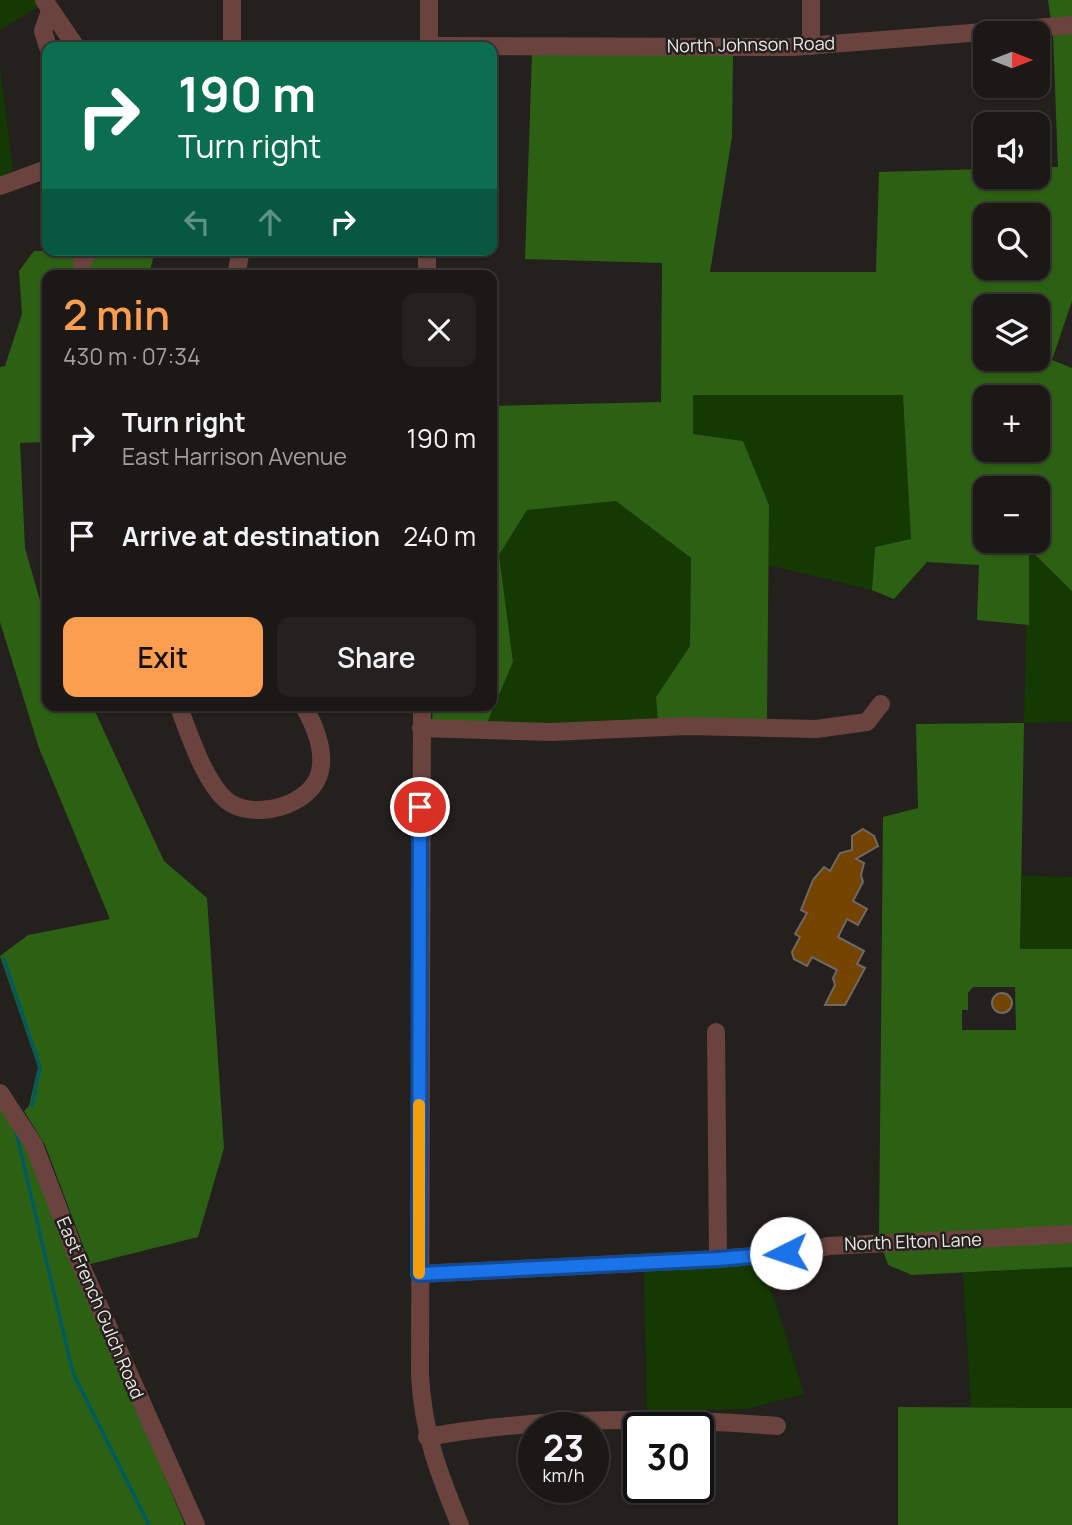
<!DOCTYPE html>
<meta charset="utf-8">
<style>
:root{--surface:#1b1816;--page:#24211f;--text:#f1f3f6;--muted:#a0a0a1;--line:#393735;--accent:#fb9e50}
body{margin:0;font-family:Manrope,sans-serif;background:var(--page);color:var(--text);height:100vh;display:flex;flex-direction:column;font-size:26px;white-space:nowrap}
*{box-sizing:border-box;margin:0}
p{font-size:23px;color:var(--muted)}
.icon{flex:none;width:38px;height:38px;fill:none;stroke:currentColor;stroke-width:2;stroke-linecap:round;stroke-linejoin:round}
.map{position:relative;flex:1;overflow:hidden}
.panel{position:absolute;left:42px;top:270px;width:455px;height:441px;display:flex;flex-direction:column;background:var(--surface);border-radius:14px;box-shadow:0 2px 5px #0004,0 0 0 2px var(--line)}
.panel>*{flex:none}
.banner{position:absolute;left:42px;top:42px;width:455px;height:214px;border-radius:14px;box-shadow:0 2px 5px #0004,0 0 0 2px var(--line);background:#0b6e4f;color:#fff;overflow:hidden}
.needle{width:46px;rotate:90deg}
.controls{position:absolute;left:973px;top:21px;display:grid;gap:14px}
.controls a{display:grid;place-items:center;width:77px;height:77px;border-radius:14px;background:var(--surface);box-shadow:0 2px 5px #0004,0 0 0 2px var(--line);font-size:35px}
.speed{position:absolute;left:518px;top:1412px;display:flex;gap:14px;font-size:35px;font-weight:700;text-align:center}
.speed>*{display:grid;place-content:center;width:91px;height:91px;border-radius:50%;background:var(--surface);box-shadow:0 2px 5px #0004,0 0 0 2px var(--line);line-height:1}
.speed small{font-size:18px;font-weight:400}
.speed .limit{border:4px solid #111;border-radius:10px;background:#fff;color:#111}
.pin{position:absolute;display:grid;place-items:center;width:60px;height:60px;color:#fff;margin:-30px;border:4px solid #fff;border-radius:50%;box-shadow:0 2px 7px #0007}
.me{position:absolute;width:77px;margin:-38px;rotate:266deg;stroke-linejoin:round;filter:drop-shadow(0 0 5px #0008)}
.turn{display:flex;align-items:center;gap:24px;height:147px;padding:0 21px;font-size:32px}
.turn .icon{width:91px;height:91px;stroke-width:2.5}
.turn b{display:block;font-size:49px;line-height:60px}
.lanes{display:flex;align-items:center;height:66px;padding:0 21px;background:#0003;justify-content:center;gap:35px;direction:ltr}
.lanes .off{opacity:.35}
.round{display:grid;place-items:center;flex:none;width:74px;height:74px;border-radius:14px;background:var(--page)}
.headline{display:flex;align-items:center;justify-content:space-between;height:119px;padding:0 21px}
h1{font-size:42px;font-weight:600;line-height:52px;color:var(--accent)}
.action{display:flex;gap:14px;margin-top:auto;padding:14px 21px}
.action a{flex:1;height:80px;border-radius:14px;background:var(--accent);color:#111;font-size:28px;font-weight:600;line-height:80px;text-align:center}
.action a+a{background:var(--page);color:var(--text)}
ul{padding:0;list-style:none}
li{display:flex;align-items:center;gap:21px;height:98px;padding:0 21px}
li div{flex:1}
li b{display:block;font-size:26px}
li em{font-style:normal}
.map>svg:first-child{display:block}
.green{fill:#143902}
.forest{fill:#2c6113;fill-rule:evenodd}
.lines{fill:none;stroke-linecap:round;stroke-linejoin:round}
.stream{stroke:#005b61;stroke-width:3.5}
.building{fill:#754400;stroke:#6e6965;stroke-width:2}
.minor{stroke:#6a433f;stroke-width:18}
.route-casing{stroke:#114b97;stroke-width:18}
.route{stroke:#1a73e8;stroke-width:12}
.slow{stroke:#f59e0b;stroke-width:12}
.labels{text-anchor:middle;stroke-width:5;stroke-linejoin:round;paint-order:stroke}
.street-label{font-size:18px;fill:#ebe8e6;stroke:#24201d}
</style>
<div class="map">
<svg width="1072" height="1525" viewBox="0 0 1072 1525">
<rect width="100%" height="100%" fill="#24201d"/>
<g class="green">
<polygon points="0,0 36,0 40,6 0,30"/>
<polygon points="0,69 13,170 0,178"/>
<polygon points="692,395 904,395 911,540 875,547 872,590 768,565 769,505 743,441 693,434"/>
<polygon points="616,501 691,558 690,646 656,697 658,722 487,723 513,662 499,555 527,510"/>
<polygon points="1028,549 1072,591 1072,722 1024,723"/>
<polygon points="1022,876 1072,877 1072,949 1020,949"/>
<polygon points="763,1264 804,1394 745,1409 647,1411 644,1270"/>
<polygon points="1072,1267 1072,1408 971,1407 963,1273"/>
</g>
<g class="forest">
<path d="M1048,0H1072V301L1052,360L1072,368V591L1029,549V625L977,620L979,565L927,562L894,599L872,590L875,547L911,539L903,395H693V434L743,441L769,505L767,722H658L656,697L690,646L691,558L616,501L527,510L499,555L513,662L487,723H432L433,705H492V406L661,402L662,263L525,259L532,55L733,54L732,137L710,272H876L879,172L985,169V177H1038V167H1058L1053,35ZM985,215H1038V268H985ZM985,306H1038V359H985ZM985,397H1038V450H985ZM985,488H1038V541H985Z"/>
<polygon points="155,250 149,275 47,275 47,442 20,443 25,548 47,625 47,705 92,705 164,861 207,898 224,1148 198,1237 90,1264 45,1145 24,1111 29,1106 38,1067 0,956 28,935 110,919 39,748 0,622 0,367 5,366 22,314 19,271 34,251"/>
<path d="M1024,723L1020,949H1072V1267L912,1275L888,1265L879,1239L883,817L918,808L916,724ZM973,987H1015L1016,1030H962V1010H968V993Z"/>
<polygon points="0,1102 28,1149 185,1525 0,1525"/>
<polygon points="898,1407 1072,1408 1072,1525 898,1525"/>
</g>
<g class="lines">
<g class="stream">
<polyline points="4,959 40,1067 32,1106"/>
<polyline points="16,1132 73,1373 149,1525"/>
</g>
</g>
<g class="building">
<polygon points="863,829 874,836 878,846 856,859 864,863 861,875 863,882 853,901 867,909 858,925 847,919 838,937 864,951 857,964 865,968 845,1005 825,1005 835,985 833,978 837,970 812,957 807,966 794,959 792,952 800,937 795,934 807,913 801,910 813,880 824,867 830,871 840,853 852,850 852,836"/>
<circle cx="1002" cy="1003" r="10"/>
</g>
<g class="lines">
<g class="minor">
<polyline points="44,0 76,47"/>
<polyline points="429,0 429,47"/>
<polyline points="429,46 793,47 1072,25"/>
<polyline points="811,46 811,0"/>
<polyline points="48,47 43,31 50,11"/>
<polyline points="232,47 232,0"/>
<polyline points="0,186 47,169"/>
<polyline points="82,262 90,250"/>
<polyline points="236,275 241,250"/>
<polyline points="427,275 427,250"/>
<path d="M178,705C189,733 204,781 226,800C252,822 313,806 320,771C325,749 314,724 303,705"/>
<path d="M422,705L420,1375C423,1432 438,1472 460,1525"/>
<polyline points="421,728 551,732 688,726 816,729 867,722 881,704"/>
<polyline points="716,1032 718,1259"/>
<polyline points="0,1093 34,1145 75,1252 196,1525"/>
<polyline points="419,1274 718,1259 806,1252 828,1246 1072,1234"/>
<path d="M427,1437C539,1417 664,1417 777,1426"/>
</g>
</g>
<g class="lines">
<defs>
<polyline id="route" points="420,807 419,1274 718,1259 786,1253"/>
</defs>
<use href="#route" class="route-casing"/>
<use href="#route" class="route"/>
<polyline class="slow" points="419,1273 419,1105"/>
</g>
<g class="labels">
<g class="street-label">
<text transform="translate(751 45) rotate(-1)" y="6">North Johnson Road</text>
<text transform="translate(913 1242) rotate(-2)" y="6">North Elton Lane</text>
<text transform="translate(100 1308) rotate(67)" y="6">East French Gulch Road</text>
</g>
</g>
</svg>
<div class="controls">
<a><svg class="needle" viewBox="-14 -14 28 28"><path d="M0-13l5 13h-10z" fill="#e53935"/><path d="M0 13l5-13h-10z" fill="#a0a0a1"/></svg></a>
<a><svg class="icon" aria-label="sound" viewBox="0 0 24 24"><path d="M4 9h4l5-4v14l-5-4H4zM17 9q2 3 0 6"/></svg></a>
<a><svg class="icon" aria-label="search" viewBox="0 0 24 24"><circle cx="10" cy="10" r="6"/><path d="M15 15l6 6"/></svg></a>
<a><svg class="icon" aria-label="layers" viewBox="0 0 24 24"><path d="M12 4l9 5-9 5-9-5zM3 14l9 5 9-5"/></svg></a>
<a>+</a>
<a>−</a>
</div>
<div class="speed"><div>23<small>km/h</small></div><div class="limit">30</div></div>
<div class="pin" style="left:420px;top:807px;background:#d93025"><svg class="icon" aria-label="arrive" viewBox="0 0 24 24"><path d="M6 21V4h12l-3 4 3 4H6"/></svg></div>
<svg class="me" style="left:786px;top:1253px" viewBox="-20 -20 40 40"><circle r="19" fill="#fff"/><path d="M0-13L10 11 0 6-10 11z" fill="#1a73e8"/></svg>
<div class="banner">
<div class="turn"><svg class="icon" aria-label="right" viewBox="0 0 24 24"><path d="M7 20v-9h11M14 6l5 5-5 5"/></svg><div><b>190 m</b>Turn right</div></div>
<div class="lanes"><svg class="icon off" aria-label="left" viewBox="0 0 24 24"><path d="M17 20v-9H6M10 6l-5 5 5 5"/></svg><svg class="icon off" aria-label="ahead" viewBox="0 0 24 24"><path d="M12 20V5M6 11l6-6 6 6"/></svg><svg class="icon" aria-label="right" viewBox="0 0 24 24"><path d="M7 20v-9h11M14 6l5 5-5 5"/></svg></div>
</div>
<section class="panel">
<div class="headline"><div><h1>2 min</h1><p>430 m · 07:34</p></div><a class="round"><svg class="icon" aria-label="close" viewBox="0 0 24 24"><path d="M6 6l12 12M18 6L6 18"/></svg></a></div>
<ul>
<li><svg class="icon" aria-label="right" viewBox="0 0 24 24"><path d="M7 20v-9h11M14 6l5 5-5 5"/></svg><div><b>Turn right</b><p>East Harrison Avenue</p></div><em>190 m</em></li>
<li><svg class="icon" aria-label="arrive" viewBox="0 0 24 24"><path d="M6 21V4h12l-3 4 3 4H6"/></svg><div><b>Arrive at destination</b></div><em>240 m</em></li>
</ul>
<div class="action"><a>Exit</a><a>Share</a></div>
</section>
</div>
